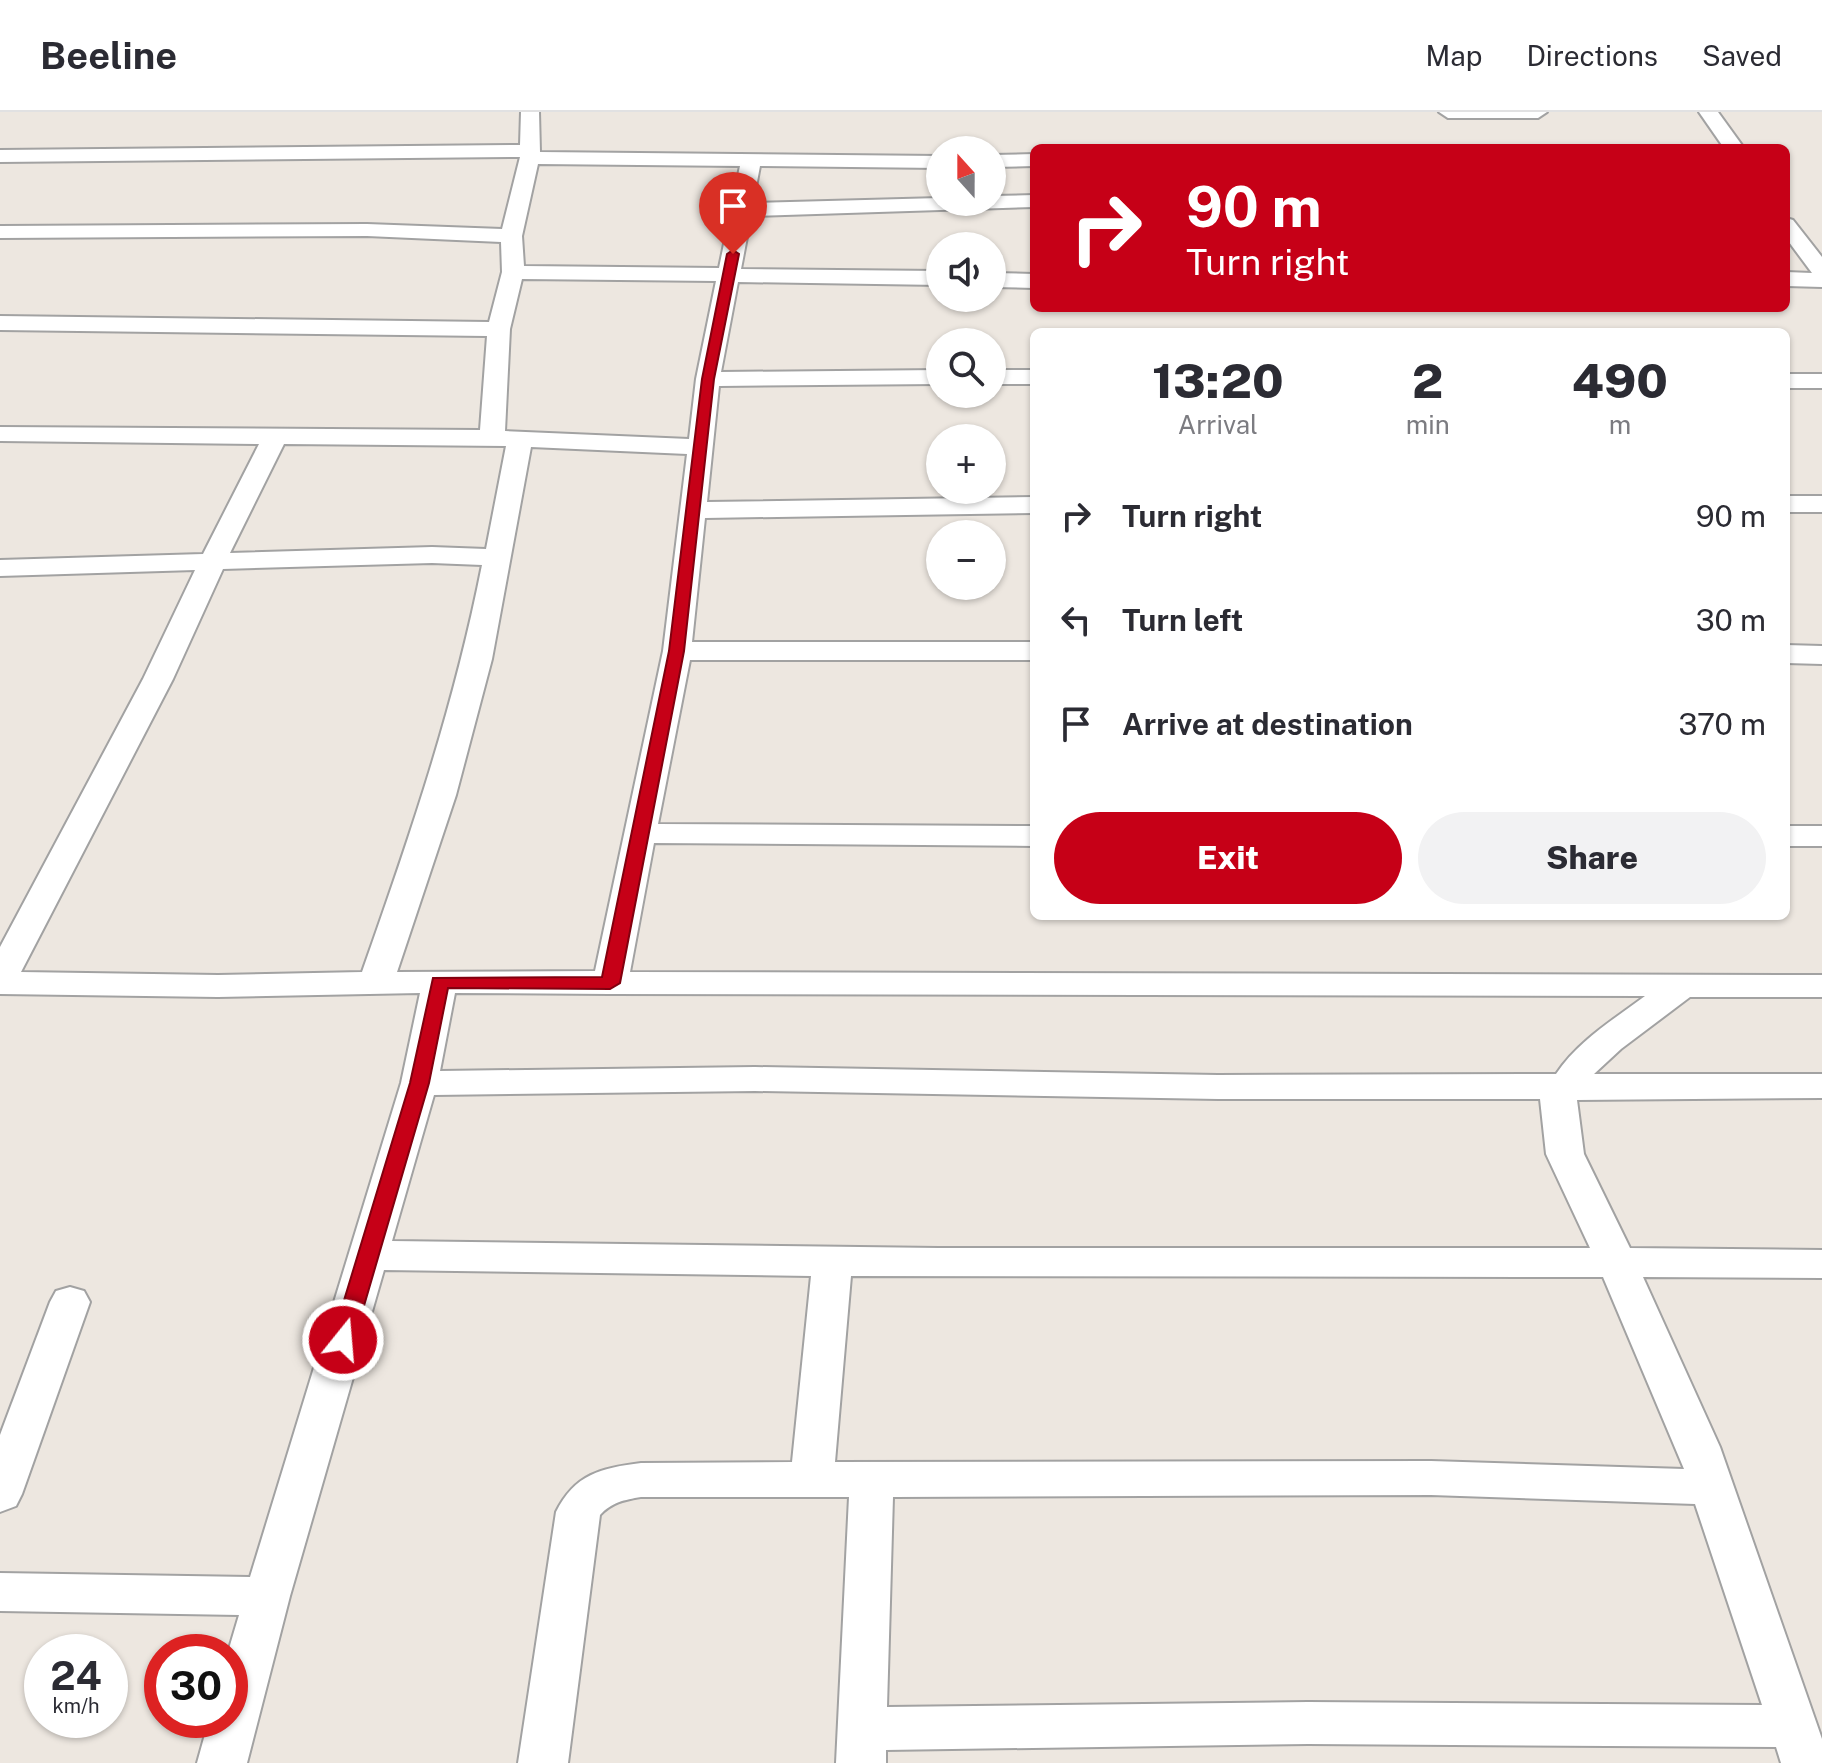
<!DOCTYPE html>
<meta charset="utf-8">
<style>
:root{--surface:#fff;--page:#f2f2f3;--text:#2b2b33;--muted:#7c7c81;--line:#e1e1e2;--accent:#c60017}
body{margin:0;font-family:"Public Sans",sans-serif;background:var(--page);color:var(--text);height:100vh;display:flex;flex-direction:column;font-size:30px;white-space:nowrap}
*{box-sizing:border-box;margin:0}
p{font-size:26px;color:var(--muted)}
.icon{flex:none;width:44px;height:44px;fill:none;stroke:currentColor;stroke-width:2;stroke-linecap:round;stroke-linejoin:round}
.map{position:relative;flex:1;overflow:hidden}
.side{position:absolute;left:1030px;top:216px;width:760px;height:592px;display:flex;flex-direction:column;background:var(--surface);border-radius:12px;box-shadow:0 2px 6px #0004}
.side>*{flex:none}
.top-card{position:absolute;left:1030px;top:32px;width:760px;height:168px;border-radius:12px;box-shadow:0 2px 6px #0004;background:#c60017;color:#fff;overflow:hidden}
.needle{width:52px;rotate:339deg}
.fabs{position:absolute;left:926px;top:24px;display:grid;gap:16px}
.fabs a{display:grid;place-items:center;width:80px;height:80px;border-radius:50%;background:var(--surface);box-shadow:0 2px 6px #0004;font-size:40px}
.speed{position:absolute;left:24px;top:1522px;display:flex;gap:16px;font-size:40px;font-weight:700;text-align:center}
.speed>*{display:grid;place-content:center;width:104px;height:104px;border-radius:50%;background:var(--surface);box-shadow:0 2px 6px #0004;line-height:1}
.speed small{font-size:20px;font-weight:400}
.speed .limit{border:12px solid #d22;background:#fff;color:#111}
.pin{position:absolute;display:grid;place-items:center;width:68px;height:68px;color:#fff;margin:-82px -34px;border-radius:50% 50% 50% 0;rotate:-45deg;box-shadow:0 0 8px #0007}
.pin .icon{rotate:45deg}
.me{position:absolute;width:88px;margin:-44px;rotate:17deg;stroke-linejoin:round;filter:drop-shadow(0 0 6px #0008)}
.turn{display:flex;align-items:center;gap:28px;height:168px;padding:0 24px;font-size:36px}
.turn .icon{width:104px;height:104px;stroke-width:2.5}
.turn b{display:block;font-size:56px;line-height:68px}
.eta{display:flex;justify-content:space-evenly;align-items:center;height:136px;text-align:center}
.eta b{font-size:48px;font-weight:800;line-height:56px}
.button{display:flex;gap:16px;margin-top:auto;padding:16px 24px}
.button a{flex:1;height:92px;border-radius:48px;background:var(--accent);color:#fff;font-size:32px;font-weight:800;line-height:92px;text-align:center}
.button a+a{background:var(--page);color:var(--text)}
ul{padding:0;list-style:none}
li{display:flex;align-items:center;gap:24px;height:104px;padding:0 24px}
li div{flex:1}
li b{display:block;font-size:30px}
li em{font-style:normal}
header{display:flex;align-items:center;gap:48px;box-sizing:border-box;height:112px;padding:0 40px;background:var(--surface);border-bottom:2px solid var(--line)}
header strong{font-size:38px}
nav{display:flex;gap:44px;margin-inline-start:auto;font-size:28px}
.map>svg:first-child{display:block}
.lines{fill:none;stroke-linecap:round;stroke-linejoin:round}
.minor-casing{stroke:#a2a2a2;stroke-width:4}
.minor{fill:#fff;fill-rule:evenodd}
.route{fill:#c60017;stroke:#81000f;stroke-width:2}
</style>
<header>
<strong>Beeline</strong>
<nav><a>Map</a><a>Directions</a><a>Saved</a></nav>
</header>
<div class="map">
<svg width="1822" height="1651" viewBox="0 0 1822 1651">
<rect width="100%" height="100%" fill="#ede7e0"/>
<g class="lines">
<defs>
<g id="minor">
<path d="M521,0H539L540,40L940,44V56L760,54L753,91L940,86V90H992V84L1034,83V95L751,104L741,157L940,159V173L738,170L721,260L940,258V272L719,274L707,390L1034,385V401L705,406L692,530H1034V548H690L658,712L1034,714V734L654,731L630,860L1822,863V885H1690L1621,937L1594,962H1822V986L1577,988L1584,1042L1630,1136L1822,1138V1166L1643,1165L1720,1335L1822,1627V1651H1781L1776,1635L1308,1632L886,1638V1651H836L849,1385H641C624,1388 612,1390 600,1403L568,1651H518L556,1400C575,1362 601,1356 641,1351L792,1350L811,1164L384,1158L290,1484L247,1651H197L209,1608H230L228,1540L239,1503L0,1499V1461L250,1465L401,971L420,881L218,885L0,882V835L143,567L195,458L0,464V448L203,442L259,332L0,329V315L480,318L487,224L0,218V204L489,210L502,160L501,130L367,124L0,126V114L367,112L502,117L520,45L0,50V38L520,33ZM538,52L740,54L719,156L524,154L522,124ZM522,167L716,169L696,267L689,327L505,319L510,217ZM284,332L506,334L486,437L432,435L230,441ZM531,335L687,342L663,539L595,859L397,860L456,683L492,547ZM432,451L482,453C454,595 410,724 362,860L218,863L21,860L173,567L223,457ZM455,881L610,882L1645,884C1613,908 1578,929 1556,962L1218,963L755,955L440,959ZM755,979L1218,987H1540L1546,1042L1590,1136H938L392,1129L434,983ZM851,1164L1603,1165L1684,1357L1431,1349L835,1350ZM1431,1383L1695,1392L1762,1593L1308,1590L887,1595L893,1385Z"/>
<polygon points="1439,0 1547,0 1538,6 1448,6"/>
<polygon points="1699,0 1718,0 1744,36 1724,36"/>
<polygon points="1034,42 1034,54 992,55 992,43"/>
<polygon points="1786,106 1793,108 1822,145 1822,175 1786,174 1786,160 1812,161 1786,126"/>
<polygon points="992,161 1034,162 1034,176 992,175"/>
<rect x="992" y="258" width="42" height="14"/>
<rect x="1786" y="262" width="36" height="14"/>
<rect x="1786" y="384" width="36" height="16"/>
<polygon points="1786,533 1822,534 1822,552 1786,551"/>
<rect x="1786" y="714" width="36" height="20"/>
<polygon points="70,1175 84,1179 90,1190 22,1382 16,1394 0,1400 0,1323 50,1190 56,1179"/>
</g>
</defs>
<use href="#minor" class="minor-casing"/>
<use href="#minor" class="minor"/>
</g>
<polygon class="route" points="733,138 739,142 714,267 684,539 620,871 610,877 448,876 429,971 354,1228 351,1234 343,1236 335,1234 332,1228 410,971 433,866 602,865 669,539 702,267 727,142"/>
</svg>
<div class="fabs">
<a><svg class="needle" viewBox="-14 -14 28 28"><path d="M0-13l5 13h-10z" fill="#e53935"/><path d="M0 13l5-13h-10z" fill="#7c7c81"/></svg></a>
<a><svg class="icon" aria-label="sound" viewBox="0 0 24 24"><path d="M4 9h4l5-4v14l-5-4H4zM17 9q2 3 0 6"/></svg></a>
<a><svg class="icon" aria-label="search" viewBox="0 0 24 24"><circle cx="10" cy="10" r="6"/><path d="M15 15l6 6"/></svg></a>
<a>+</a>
<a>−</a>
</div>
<div class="speed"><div>24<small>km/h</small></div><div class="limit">30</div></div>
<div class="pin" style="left:733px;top:142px;background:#d93025"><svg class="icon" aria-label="arrive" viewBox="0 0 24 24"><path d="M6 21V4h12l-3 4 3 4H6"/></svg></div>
<svg class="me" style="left:343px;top:1228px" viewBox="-20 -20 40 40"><circle r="17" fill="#c60017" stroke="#fff" stroke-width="3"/><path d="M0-11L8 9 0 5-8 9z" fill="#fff"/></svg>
<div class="top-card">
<div class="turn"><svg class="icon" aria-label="right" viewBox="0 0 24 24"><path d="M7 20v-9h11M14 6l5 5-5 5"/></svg><div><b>90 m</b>Turn right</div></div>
</div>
<section class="side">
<div class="eta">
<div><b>13:20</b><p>Arrival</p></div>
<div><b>2</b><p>min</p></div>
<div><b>490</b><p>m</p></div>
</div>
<ul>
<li><svg class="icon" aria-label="right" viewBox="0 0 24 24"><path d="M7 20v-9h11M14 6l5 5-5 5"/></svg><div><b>Turn right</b></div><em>90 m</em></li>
<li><svg class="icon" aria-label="left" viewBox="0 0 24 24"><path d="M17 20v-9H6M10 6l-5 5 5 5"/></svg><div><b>Turn left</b></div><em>30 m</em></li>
<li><svg class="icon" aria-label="arrive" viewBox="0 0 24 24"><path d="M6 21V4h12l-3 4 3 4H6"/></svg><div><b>Arrive at destination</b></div><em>370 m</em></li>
</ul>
<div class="button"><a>Exit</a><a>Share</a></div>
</section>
</div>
